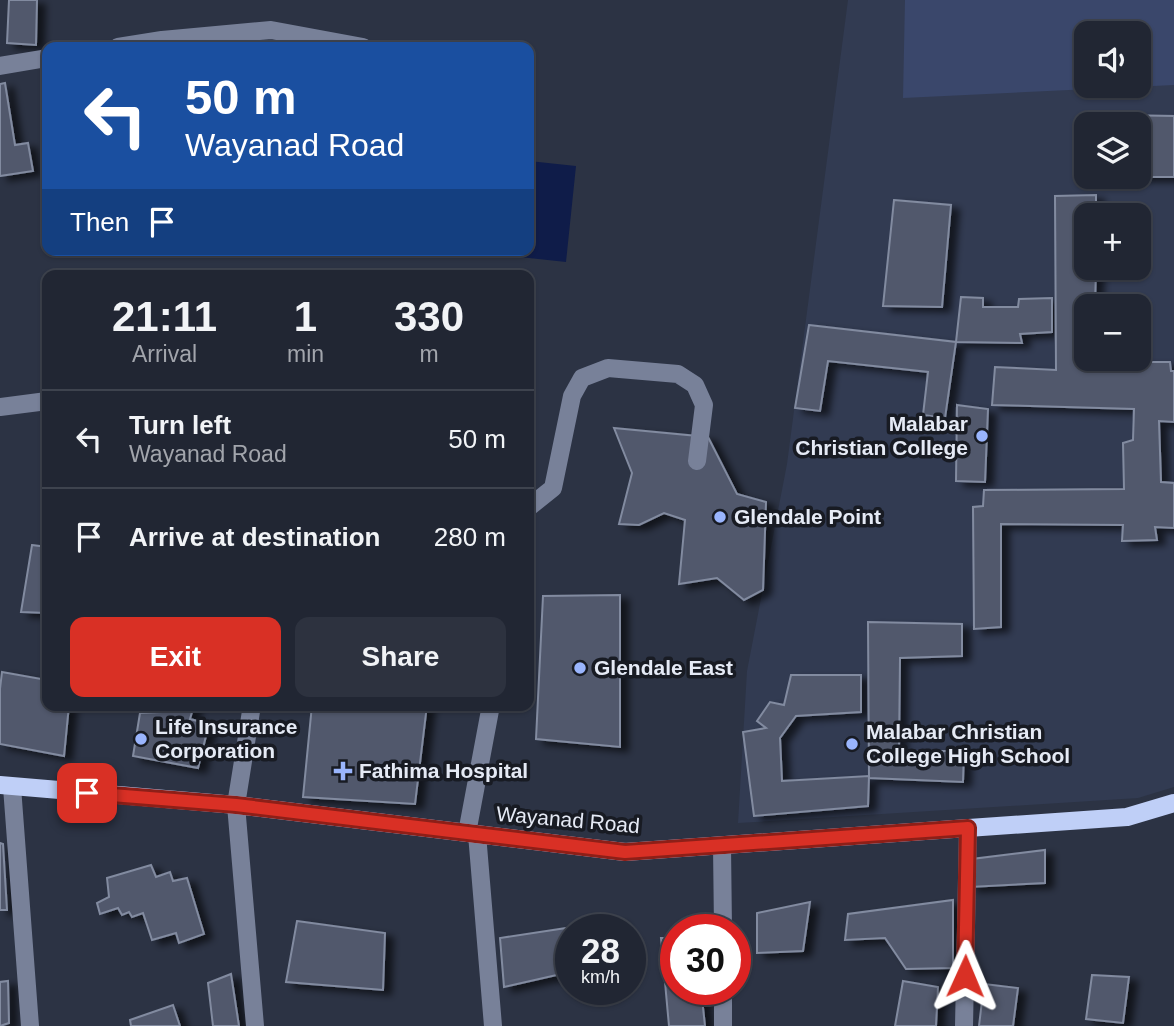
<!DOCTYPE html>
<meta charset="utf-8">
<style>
:root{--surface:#212633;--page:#2d323f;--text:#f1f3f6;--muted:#a2a5ac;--line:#3e434e;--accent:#d93025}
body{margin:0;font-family:Helvetica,sans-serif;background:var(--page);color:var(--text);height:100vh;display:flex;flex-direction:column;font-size:26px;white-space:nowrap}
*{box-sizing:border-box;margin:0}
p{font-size:23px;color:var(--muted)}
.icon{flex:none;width:38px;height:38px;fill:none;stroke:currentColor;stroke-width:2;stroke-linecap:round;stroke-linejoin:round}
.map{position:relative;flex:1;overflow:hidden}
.side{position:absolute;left:42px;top:270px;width:492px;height:441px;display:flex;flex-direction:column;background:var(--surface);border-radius:14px;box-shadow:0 2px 5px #0004,0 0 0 2px var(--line)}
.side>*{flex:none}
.guide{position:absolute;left:42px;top:42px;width:492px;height:214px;border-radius:14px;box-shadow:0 2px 5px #0004,0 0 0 2px var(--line);background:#1a4fa0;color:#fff;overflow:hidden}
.tools{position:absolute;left:1074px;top:21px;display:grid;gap:14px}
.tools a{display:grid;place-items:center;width:77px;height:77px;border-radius:14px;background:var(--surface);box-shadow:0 2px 5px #0004,0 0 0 2px var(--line);font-size:35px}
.speed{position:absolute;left:555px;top:914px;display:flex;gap:14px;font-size:35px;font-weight:700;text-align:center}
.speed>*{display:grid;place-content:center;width:91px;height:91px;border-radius:50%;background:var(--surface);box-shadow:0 2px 5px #0004,0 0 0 2px var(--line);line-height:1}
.speed small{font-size:18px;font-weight:400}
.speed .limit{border:10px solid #d22;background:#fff;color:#111}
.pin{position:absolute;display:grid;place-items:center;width:60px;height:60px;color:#fff;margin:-30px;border-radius:14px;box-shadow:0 4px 10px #0006}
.me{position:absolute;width:77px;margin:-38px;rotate:1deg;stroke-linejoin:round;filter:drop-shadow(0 0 5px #0008)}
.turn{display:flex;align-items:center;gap:24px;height:147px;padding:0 28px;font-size:32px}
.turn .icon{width:91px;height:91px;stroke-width:2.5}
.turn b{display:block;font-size:49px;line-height:60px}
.then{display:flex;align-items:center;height:66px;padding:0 28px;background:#0003;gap:14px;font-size:26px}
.eta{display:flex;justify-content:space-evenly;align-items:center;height:119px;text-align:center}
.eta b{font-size:42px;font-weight:600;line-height:49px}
.action{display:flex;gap:14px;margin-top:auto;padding:14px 28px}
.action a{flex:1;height:80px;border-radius:14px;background:var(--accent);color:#fff;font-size:28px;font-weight:600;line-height:80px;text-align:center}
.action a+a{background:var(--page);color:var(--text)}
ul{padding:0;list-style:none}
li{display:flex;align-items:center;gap:21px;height:98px;padding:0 28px;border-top:2px solid var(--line)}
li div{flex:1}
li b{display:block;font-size:26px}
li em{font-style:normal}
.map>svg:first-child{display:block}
.built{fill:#323b52;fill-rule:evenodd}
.green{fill:#3a476b;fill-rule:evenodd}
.water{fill:#0f1c49}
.building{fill:#51586c;stroke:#828ba0;stroke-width:2;filter:url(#shadow)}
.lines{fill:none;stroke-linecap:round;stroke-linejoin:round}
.minor{stroke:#788199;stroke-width:18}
.major{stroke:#bfcff7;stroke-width:18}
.route-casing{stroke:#8d1f18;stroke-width:18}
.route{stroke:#d93025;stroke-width:12}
.poi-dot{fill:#9ab5fd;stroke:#181b23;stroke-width:2.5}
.labels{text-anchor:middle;stroke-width:7;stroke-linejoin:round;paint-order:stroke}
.poi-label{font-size:21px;font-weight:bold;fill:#e5eaf5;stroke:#181b23;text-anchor:start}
.street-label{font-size:21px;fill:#e5eaf5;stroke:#181b23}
</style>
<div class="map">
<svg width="1174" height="1026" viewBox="0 0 1174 1026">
<defs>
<filter id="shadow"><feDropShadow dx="8" dy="4.5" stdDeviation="3.5" flood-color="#0009"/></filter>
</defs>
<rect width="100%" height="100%" fill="#2c3344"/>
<path class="built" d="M848,0H1174V787L1138,798L738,823L747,671L787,464ZM1087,33H1139V86H1087ZM1087,124H1139V177H1087ZM1087,215H1139V268H1087ZM1087,306H1139V359H1087Z"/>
<path class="green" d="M905,0H1174V85L903,98ZM1087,33H1139V86H1087Z"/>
<polygon class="water" points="529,161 576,166 566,262 464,251 528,250"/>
<g class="building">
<polygon points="9,0 37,0 36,45 7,43"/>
<polygon points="5,83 15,145 28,143 33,171 0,176 0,84"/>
<polygon points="1119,115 1174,116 1174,177 1121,177 1139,177 1139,124 1120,124"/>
<polygon points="1096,195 1096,215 1087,215 1087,268 1096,268 1095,306 1087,306 1087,359 1095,359 1095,370 1136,371 1138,362 1170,362 1171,371 1174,371 1174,422 1159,421 1161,482 1174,483 1174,528 1155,527 1157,540 1122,541 1123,525 1001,524 1001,627 974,629 973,507 983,506 984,490 1124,489 1123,443 1133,440 1134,409 992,405 995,367 1056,370 1055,196"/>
<polygon points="894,200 951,205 942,307 883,306"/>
<polygon points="961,297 983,298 983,307 1018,307 1019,299 1052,298 1052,332 1020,334 1022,343 956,342"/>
<polygon points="809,325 956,342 945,418 923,415 928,372 828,361 820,411 795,408"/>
<polygon points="957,405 988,409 985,482 956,481"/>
<polygon points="614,428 708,437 737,494 766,502 763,590 744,600 717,578 679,584 685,520 664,513 639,525 619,524 632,473"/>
<polygon points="32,545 47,547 47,613 21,612"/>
<polygon points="620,595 620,747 536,739 543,596"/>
<polygon points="868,622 962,624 962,656 900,658 899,751 964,751 963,782 869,778"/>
<polygon points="2,672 47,680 47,705 69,705 64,756 0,744 0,689"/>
<polygon points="791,675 861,675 861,712 796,716 780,738 782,781 869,776 868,806 754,816 743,732 766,728 757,721 770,702 784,705"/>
<polygon points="158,705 194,705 190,719 209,724 198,768 133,756 140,713 161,712"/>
<polygon points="312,705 427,705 415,804 303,797"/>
<polygon points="0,843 3,844 7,910 0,910"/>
<polygon points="1045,850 1045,883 970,887 972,859"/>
<polygon points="151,865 156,877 170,872 173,881 187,878 204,934 179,943 176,933 152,940 143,913 132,917 129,912 122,915 118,908 100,914 97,903 109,897 107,878"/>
<polygon points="953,900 953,968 906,969 885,938 845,940 848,914"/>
<polygon points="810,902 803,951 757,953 757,913"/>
<polygon points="619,920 620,929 570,929 570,972 504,987 500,938"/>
<polygon points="297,921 385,933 383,990 286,982"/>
<polygon points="661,938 676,938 676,989 701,989 705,1026 669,1026"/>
<polygon points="231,974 239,1026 213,1026 208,983"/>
<polygon points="1092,975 1129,977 1123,1023 1086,1019"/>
<polygon points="8,981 9,1023 0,1026 0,982"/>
<polygon points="903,981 938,987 936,1026 895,1026"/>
<polygon points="984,984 1018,988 1013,1026 979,1026"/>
<polygon points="173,1005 180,1026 131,1026 130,1020"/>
</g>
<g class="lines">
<g class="minor">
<polyline points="118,47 162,40 271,30 363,47"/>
<polyline points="0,66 47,58"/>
<polyline points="0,407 47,401"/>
<polyline points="528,508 553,488 572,396 582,378 608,368 678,374 695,385 704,405 697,461"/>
<polyline points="252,705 236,805 255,1026"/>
<polyline points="12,787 30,1026"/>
<polyline points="467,833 491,705"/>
<polyline points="477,834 493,1026"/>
<polyline points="722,846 723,929"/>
<polyline points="723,989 723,1026"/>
<polyline points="964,1026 968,828"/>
</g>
<polyline class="major" points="0,785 236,805 625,852 1127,817 1174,803"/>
</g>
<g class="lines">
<defs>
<polyline id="route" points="87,793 236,805 625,852 968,828 965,976"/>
</defs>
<use href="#route" class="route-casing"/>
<use href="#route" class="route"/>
</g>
<g class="poi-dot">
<circle cx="982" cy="436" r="7"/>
<circle cx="720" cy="517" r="7"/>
<circle cx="580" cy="668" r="7"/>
<circle cx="141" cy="739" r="7"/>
<circle cx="852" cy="744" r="7"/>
<path d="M339.5 760.5h7v7h7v7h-7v7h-7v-7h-7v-7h7z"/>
</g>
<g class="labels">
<g class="poi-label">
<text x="968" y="431" text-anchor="end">Malabar<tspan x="968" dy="24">Christian College</tspan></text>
<text x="734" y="524">Glendale Point</text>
<text x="594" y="675">Glendale East</text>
<text x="155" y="734">Life Insurance<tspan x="155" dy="24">Corporation</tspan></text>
<text x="866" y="739">Malabar Christian<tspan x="866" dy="24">College High School</tspan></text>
<text x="359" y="778">Fathima Hospital</text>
</g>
<g class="street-label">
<text transform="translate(568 820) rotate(5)" y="7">Wayanad Road</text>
</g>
</g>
</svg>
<div class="tools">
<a><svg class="icon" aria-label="sound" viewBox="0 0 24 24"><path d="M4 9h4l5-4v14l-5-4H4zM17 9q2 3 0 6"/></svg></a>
<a><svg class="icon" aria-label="layers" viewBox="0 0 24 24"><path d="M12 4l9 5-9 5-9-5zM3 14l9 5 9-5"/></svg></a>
<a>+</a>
<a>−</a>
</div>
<div class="speed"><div>28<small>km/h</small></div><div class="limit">30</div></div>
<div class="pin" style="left:87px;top:793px;background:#d93025"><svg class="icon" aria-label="arrive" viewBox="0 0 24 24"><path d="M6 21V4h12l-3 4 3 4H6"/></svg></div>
<svg class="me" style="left:965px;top:976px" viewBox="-20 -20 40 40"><path d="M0-17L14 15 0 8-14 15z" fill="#d93025" stroke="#fff" stroke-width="4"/></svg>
<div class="guide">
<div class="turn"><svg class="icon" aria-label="left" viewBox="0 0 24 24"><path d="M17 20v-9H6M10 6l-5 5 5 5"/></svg><div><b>50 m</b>Wayanad Road</div></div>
<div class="then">Then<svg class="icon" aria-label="arrive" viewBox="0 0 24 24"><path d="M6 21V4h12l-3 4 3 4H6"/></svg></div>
</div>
<section class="side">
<div class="eta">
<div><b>21:11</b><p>Arrival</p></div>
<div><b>1</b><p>min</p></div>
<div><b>330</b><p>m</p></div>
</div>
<ul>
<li><svg class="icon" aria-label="left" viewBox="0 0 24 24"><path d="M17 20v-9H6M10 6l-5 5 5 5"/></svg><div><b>Turn left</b><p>Wayanad Road</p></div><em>50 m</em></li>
<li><svg class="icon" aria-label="arrive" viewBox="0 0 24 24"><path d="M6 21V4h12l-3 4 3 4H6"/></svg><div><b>Arrive at destination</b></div><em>280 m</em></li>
</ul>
<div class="action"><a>Exit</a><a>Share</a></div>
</section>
</div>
